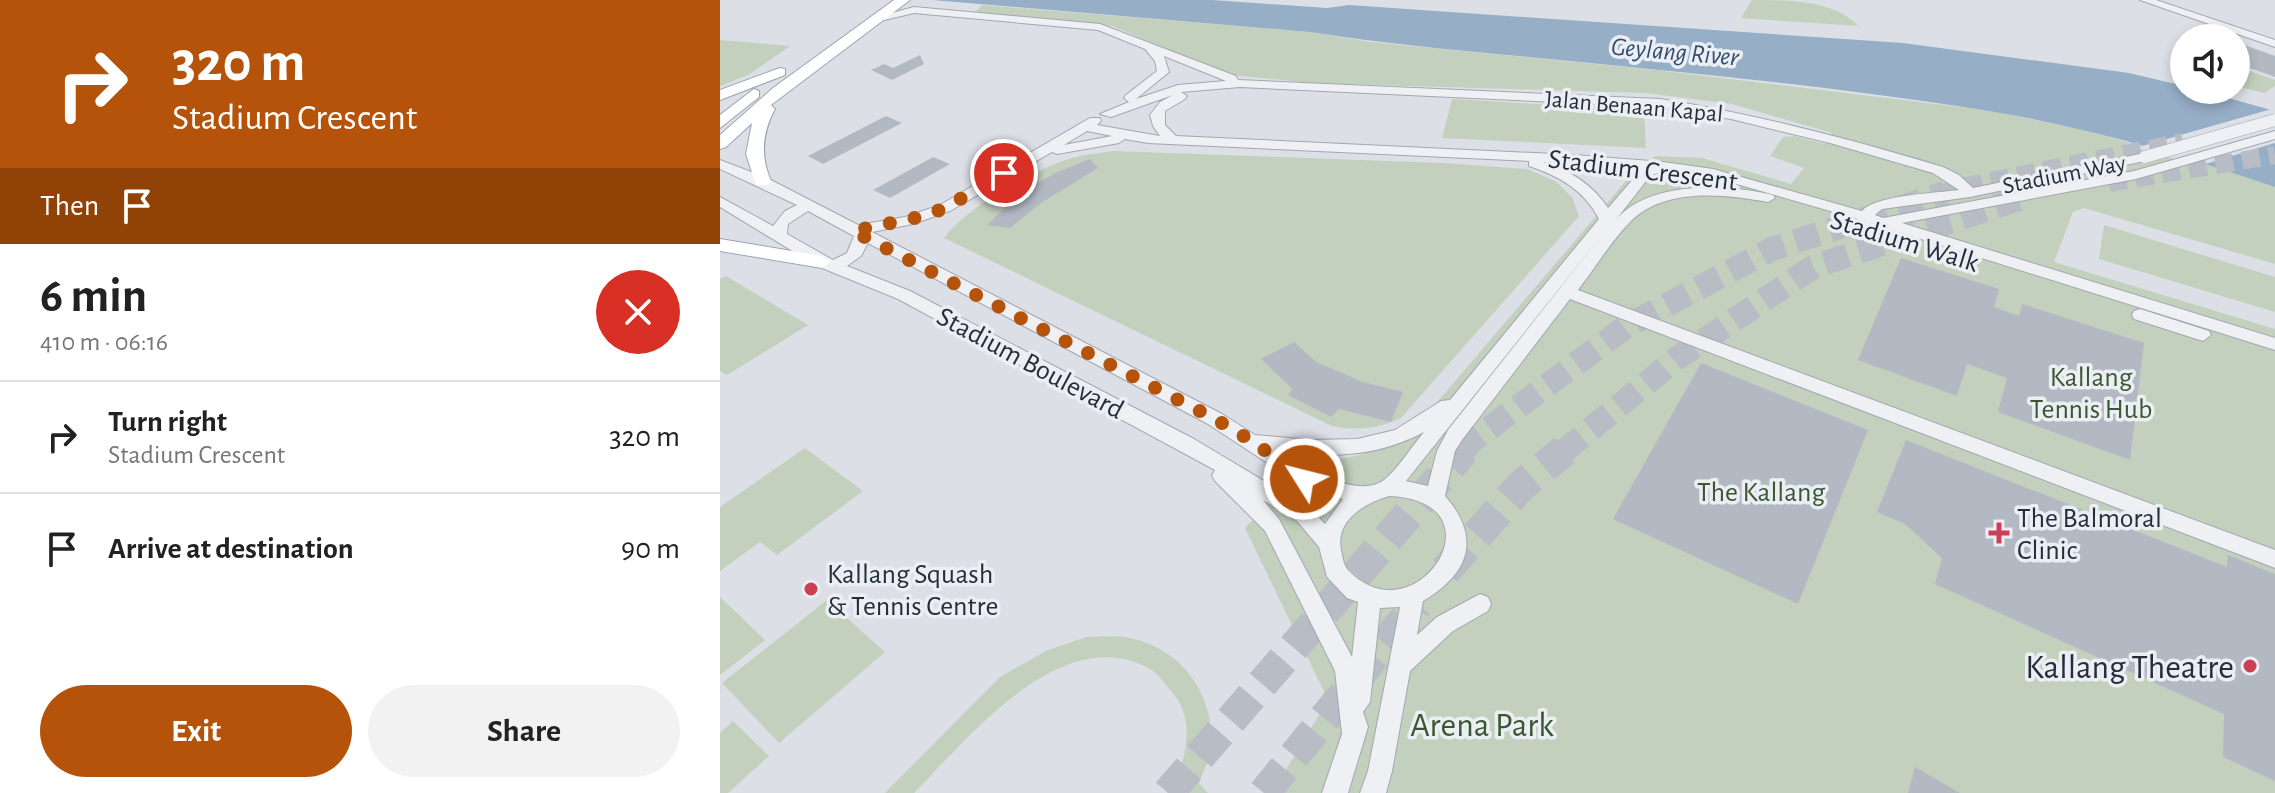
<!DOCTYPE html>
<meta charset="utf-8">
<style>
:root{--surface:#fff;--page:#f2f2f2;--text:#222;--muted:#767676;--line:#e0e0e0;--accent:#b45309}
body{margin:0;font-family:"Alegreya Sans",sans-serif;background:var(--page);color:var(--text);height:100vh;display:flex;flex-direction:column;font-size:30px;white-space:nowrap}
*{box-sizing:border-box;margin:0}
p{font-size:26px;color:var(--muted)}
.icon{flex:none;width:44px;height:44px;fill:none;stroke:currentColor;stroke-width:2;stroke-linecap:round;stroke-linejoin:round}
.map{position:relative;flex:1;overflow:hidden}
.details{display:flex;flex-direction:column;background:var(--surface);width:720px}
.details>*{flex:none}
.banner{background:#b45309;color:#fff;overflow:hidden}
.buttons{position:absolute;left:1450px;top:24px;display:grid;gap:16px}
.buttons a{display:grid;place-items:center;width:80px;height:80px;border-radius:50%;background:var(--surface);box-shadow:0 4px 12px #0003;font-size:40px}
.pin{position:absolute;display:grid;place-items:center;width:68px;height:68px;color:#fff;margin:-34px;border:4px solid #fff;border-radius:50%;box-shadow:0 2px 8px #0007}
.me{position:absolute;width:88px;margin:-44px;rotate:306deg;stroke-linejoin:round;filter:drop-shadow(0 0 6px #0008)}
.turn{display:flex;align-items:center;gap:28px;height:168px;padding:0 40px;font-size:36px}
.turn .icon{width:104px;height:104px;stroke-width:2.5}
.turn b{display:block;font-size:56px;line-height:68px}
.then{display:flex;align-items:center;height:76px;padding:0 40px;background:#0003;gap:16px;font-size:30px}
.round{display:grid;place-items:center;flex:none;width:84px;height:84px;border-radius:42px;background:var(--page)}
.summary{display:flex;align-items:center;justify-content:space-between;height:136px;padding:0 40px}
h1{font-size:48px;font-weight:700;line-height:60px}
.action{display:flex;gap:16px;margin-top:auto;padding:16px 40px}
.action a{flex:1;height:92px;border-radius:48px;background:var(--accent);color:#fff;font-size:32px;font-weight:700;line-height:92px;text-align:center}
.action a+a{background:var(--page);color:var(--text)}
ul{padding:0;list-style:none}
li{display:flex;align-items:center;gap:24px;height:112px;padding:0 40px;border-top:2px solid var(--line)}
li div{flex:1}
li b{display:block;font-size:30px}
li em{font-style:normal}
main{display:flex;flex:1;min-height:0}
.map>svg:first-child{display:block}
.green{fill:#c2d0bd}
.water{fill:#96aec6}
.pier{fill:#dce0e6}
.building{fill:#b3b9c2}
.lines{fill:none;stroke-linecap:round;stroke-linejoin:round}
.highway-tunnel-far2{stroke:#b8bcc4;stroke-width:18;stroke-dasharray:18 9;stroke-linecap:butt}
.highway-tunnel-far1{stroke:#b8bcc4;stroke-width:24;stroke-dasharray:24 12;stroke-linecap:butt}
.highway-tunnel{stroke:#b8bcc4;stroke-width:32;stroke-dasharray:32 16;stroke-linecap:butt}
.minor-casing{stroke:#a2a7b0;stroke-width:2}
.major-casing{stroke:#9ba4b1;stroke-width:2}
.minor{fill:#eef0f4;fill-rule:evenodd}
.major{fill:#fff;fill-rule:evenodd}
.minor-bridge-casing{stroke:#a2a7b0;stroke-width:13;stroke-linecap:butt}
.minor-bridge{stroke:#eef0f4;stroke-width:12}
.route{stroke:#b45309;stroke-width:14;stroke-dasharray:0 25.2}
.poi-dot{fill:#cc4056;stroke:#ebeff4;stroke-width:3}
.labels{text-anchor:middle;stroke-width:7;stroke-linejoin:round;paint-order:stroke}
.far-street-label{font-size:24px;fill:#262e3c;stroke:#ebeff4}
.far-water-label{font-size:26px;font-style:italic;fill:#314d6f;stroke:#ebeff4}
.street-label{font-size:28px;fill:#262e3c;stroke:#ebeff4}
.park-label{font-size:28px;fill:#3a5733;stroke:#ebeff4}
.poi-label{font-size:28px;fill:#262e3c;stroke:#ebeff4;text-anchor:start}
.near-poi-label{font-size:34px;fill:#262e3c;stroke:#ebeff4;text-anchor:end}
.near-park-label{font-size:34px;fill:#3a5733;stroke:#ebeff4}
</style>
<main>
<section class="details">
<div class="banner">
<div class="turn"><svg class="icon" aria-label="right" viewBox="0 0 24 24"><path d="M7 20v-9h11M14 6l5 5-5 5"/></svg><div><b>320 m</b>Stadium Crescent</div></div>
<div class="then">Then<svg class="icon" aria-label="arrive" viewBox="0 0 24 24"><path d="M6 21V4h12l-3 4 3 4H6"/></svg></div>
</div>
<div class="summary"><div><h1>6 min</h1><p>410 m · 06:16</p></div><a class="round" style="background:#d93025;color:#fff"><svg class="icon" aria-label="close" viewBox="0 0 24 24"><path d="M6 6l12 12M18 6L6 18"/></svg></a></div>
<ul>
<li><svg class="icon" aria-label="right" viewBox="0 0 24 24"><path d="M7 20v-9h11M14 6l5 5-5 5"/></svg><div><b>Turn right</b><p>Stadium Crescent</p></div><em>320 m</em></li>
<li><svg class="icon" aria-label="arrive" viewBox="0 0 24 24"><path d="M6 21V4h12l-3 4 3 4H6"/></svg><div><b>Arrive at destination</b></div><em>90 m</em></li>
</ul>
<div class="action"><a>Exit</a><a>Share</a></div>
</section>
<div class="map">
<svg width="1555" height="793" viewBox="0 0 1555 793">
<rect width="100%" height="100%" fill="#dce0e6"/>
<g class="green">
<path d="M1032,0C1066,0 1115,0 1138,26L1021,18Z"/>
<polygon points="262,5 590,32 651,42 936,70 1265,110 1359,129 1505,169 1555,187 1555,264 1364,208 1353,212 1334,262 1555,329 1555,793 552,793 608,700 525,528 585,466 644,454 696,427 911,175 935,156 982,158 1071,184 1084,168 1050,156 1063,137 1074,136 1105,144 1112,133 1012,104 925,93 592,83 511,75 392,26 255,12"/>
<polygon points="0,40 70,46 30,74 0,86"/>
<polygon points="1516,66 1555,80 1555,86 1544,93 1516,86"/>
<polygon points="732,99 924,110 926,148 722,138"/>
<path d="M393,151L724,163L807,169L835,181L852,197L859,216L681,418C659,429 635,431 612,426L224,238C248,206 317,167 356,157C368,154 381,153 393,151Z"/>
<polygon points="1384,225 1555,277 1555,312 1379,259"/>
<polygon points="6,276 88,325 7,375 0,371 0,279"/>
<polygon points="85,448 143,491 57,555 40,542 0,571 0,507"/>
<polygon points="0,597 45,640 0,675"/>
<polygon points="107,600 165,652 59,743 2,683"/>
<path d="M366,637C380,637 396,635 410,638C462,649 495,694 491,747C490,759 483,772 479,783L488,793H450C465,762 478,720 451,691C445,684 438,673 430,669C342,620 248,738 194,793H165L280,677L326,651Z"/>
<polygon points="13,721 49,756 8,793 0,793 0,733"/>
</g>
<path class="water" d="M213,0H492L607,8L629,5L1183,43L1409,73L1464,86V90H1479L1555,111V187C1460,154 1362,126 1263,110C1129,89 994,75 860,62C770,53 679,46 590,32Z"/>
<polygon class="pier" points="1555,108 1555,143 1479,166 1415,148"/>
<g class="building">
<polygon points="1516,42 1555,56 1555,77 1516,63"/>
<polygon points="200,55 204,64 172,80 151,70 164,64 173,68"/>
<polygon points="166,116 182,123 103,164 88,156"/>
<polygon points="213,157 230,164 170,198 153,190"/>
<polygon points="370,159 378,168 321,203 290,228 267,225 299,194 335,173"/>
<polygon points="1181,258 1279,289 1274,307 1299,316 1302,304 1424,343 1410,460 1278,412 1287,378 1247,364 1237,396 1138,360"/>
<polygon points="574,342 596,362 643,382 683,392 671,422 619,409 611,417 568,395 573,389 541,359"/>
<polygon points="981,363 1148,430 1078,604 893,519"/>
<polygon points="1186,440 1507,567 1508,555 1555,574 1555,781 1503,757 1504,714 1215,584 1222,558 1185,524 1157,512"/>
<polygon points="1195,767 1240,793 1188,793"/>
</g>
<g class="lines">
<g class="highway-tunnel-far2">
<polyline points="1389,183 1555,155"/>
<polyline points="1219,195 1242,187 1463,142"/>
</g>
<g class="highway-tunnel-far1">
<polyline points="743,452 752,441 907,326 1052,249 1225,193"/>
<polyline points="843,452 956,359 1093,267 1307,196"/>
</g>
<g class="highway-tunnel">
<polyline points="725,571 802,485 845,450"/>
<polyline points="448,793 744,450"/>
<polyline points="544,793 697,604"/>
</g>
<defs>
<g id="minor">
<polygon points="1420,0 1436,0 1555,40 1555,47"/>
<path d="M194,7L380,24L516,76L518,80L940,99C1036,114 1130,139 1223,167L1239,175L1253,188L1425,153L1432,157L1425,161L1250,197L1162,209L1155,215L1163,218L1414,171L1555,131V139L1416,179L1182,223L1555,338V350L1150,223L1147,228H1137L1135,225L1138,219L992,177L940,172L930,176L895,221C928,180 1007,184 1053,195L1055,198L1048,202C1006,194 945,187 911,221C891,241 875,268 858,290L1555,550V568L850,299L742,440L735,451L725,496C762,538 749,574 703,601L697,635L717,617L760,594L768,597L771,604L768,611L733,631L690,671L672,771L666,793H640L648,771L680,607L660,608L650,702L643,712L648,727L628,793H602L622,734L615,671L545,531L495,481L492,475L495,470L178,299L97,266L0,207V197L53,226L65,211L77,205L0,169V160L47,178L138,225L185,217L220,205L370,118H380L381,121L377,125L440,136L433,126L430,115L440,102L453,95L391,117L380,114L409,102L404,98L406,95L437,71L435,61L425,49L378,30L194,13L156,22L150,19ZM444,56L506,81L458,85L416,99L449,72ZM520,87L940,107L1011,119L1110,143L1213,173L1239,190C1218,193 1154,195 1142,211L993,169L943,162L855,155L456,136L445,125V111L465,99L467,96L461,92ZM367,131L392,136L344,145ZM405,139L428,143L809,161V166C839,176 864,190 879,219L730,400L721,401L675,430L637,439L590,440L535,435L502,414L152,232L193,224L230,211L332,152L337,154L399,143ZM823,162L921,170L888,208C873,185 850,170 823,162ZM88,211L134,236L127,253L113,260L67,234L68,224ZM885,231L728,430L717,451L708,486L686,481ZM148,243L488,424L578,483L623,499L605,524L591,509L474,439L190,291L127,266L141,256ZM704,432C691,447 679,468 664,480C638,500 582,466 559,452C611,458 658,457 704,432ZM669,496C786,501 697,638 630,572C623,565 623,559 621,550C615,520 645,503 669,496ZM543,500L577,521L599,547L607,577L627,598L638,602L632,657L559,519Z"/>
<polygon points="1420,309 1489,331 1491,335 1483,341 1414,319 1412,315 1414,311"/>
</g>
<g id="major">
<path d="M174,0H190L51,105L55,109C42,133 40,156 51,181L48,185H36L26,154L32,123L6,147L0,149V135L53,88Z"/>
<polygon points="60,68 65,69 65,75 0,100 0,90"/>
<polygon points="34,89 39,91 39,97 0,128 0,115"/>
<polygon points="0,239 102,256 111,262 102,268 0,251"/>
</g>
</defs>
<use href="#minor" class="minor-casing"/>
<use href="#major" class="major-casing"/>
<use href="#minor" class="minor"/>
<use href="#major" class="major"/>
<defs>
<polyline id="minor-bridge" points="1425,157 1555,120"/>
</defs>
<use href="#minor-bridge" class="minor-bridge-casing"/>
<use href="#minor-bridge" class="minor-bridge"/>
</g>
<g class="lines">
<polyline class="route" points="284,173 225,208 204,216 133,231 495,419 532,441 584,479"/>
</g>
<g class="poi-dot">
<path d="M1275 521h8v8h8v8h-8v8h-8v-8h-8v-8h8z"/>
<circle cx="91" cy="589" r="8"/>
<circle cx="1530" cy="666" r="8"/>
</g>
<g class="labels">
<g class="far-street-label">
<text transform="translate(914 106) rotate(5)" y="8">Jalan Benaan Kapal</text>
<text transform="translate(1344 174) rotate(-11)" y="8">Stadium Way</text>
</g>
<g class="far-water-label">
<text transform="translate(955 51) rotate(5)" y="9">Geylang River</text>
</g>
<g class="street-label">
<text transform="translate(923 169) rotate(7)" y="10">Stadium Crescent</text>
<text transform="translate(1185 240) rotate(17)" y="10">Stadium Walk</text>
<text transform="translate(311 362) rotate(28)" y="10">Stadium Boulevard</text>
</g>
<g class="park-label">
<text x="1371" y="386">Kallang<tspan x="1371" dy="32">Tennis Hub</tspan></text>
<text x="1041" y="501">The Kallang</text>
</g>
<g class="poi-label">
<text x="1297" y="527">The Balmoral<tspan x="1297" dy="32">Clinic</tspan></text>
<text x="107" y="583">Kallang Squash<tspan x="107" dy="32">&amp; Tennis Centre</tspan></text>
</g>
<g class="near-poi-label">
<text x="1514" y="678">Kallang Theatre</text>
</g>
<g class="near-park-label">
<text x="762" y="736">Arena Park</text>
</g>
</g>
</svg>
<div class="buttons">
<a><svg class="icon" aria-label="sound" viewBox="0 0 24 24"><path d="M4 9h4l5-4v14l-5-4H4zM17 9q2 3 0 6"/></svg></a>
</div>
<div class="pin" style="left:284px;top:173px;background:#d93025"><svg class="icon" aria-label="arrive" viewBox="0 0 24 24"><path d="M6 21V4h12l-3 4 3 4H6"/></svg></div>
<svg class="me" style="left:584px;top:479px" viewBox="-20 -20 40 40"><circle r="17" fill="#b45309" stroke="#fff" stroke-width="3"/><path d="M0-11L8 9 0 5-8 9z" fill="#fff"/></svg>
</div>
</main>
